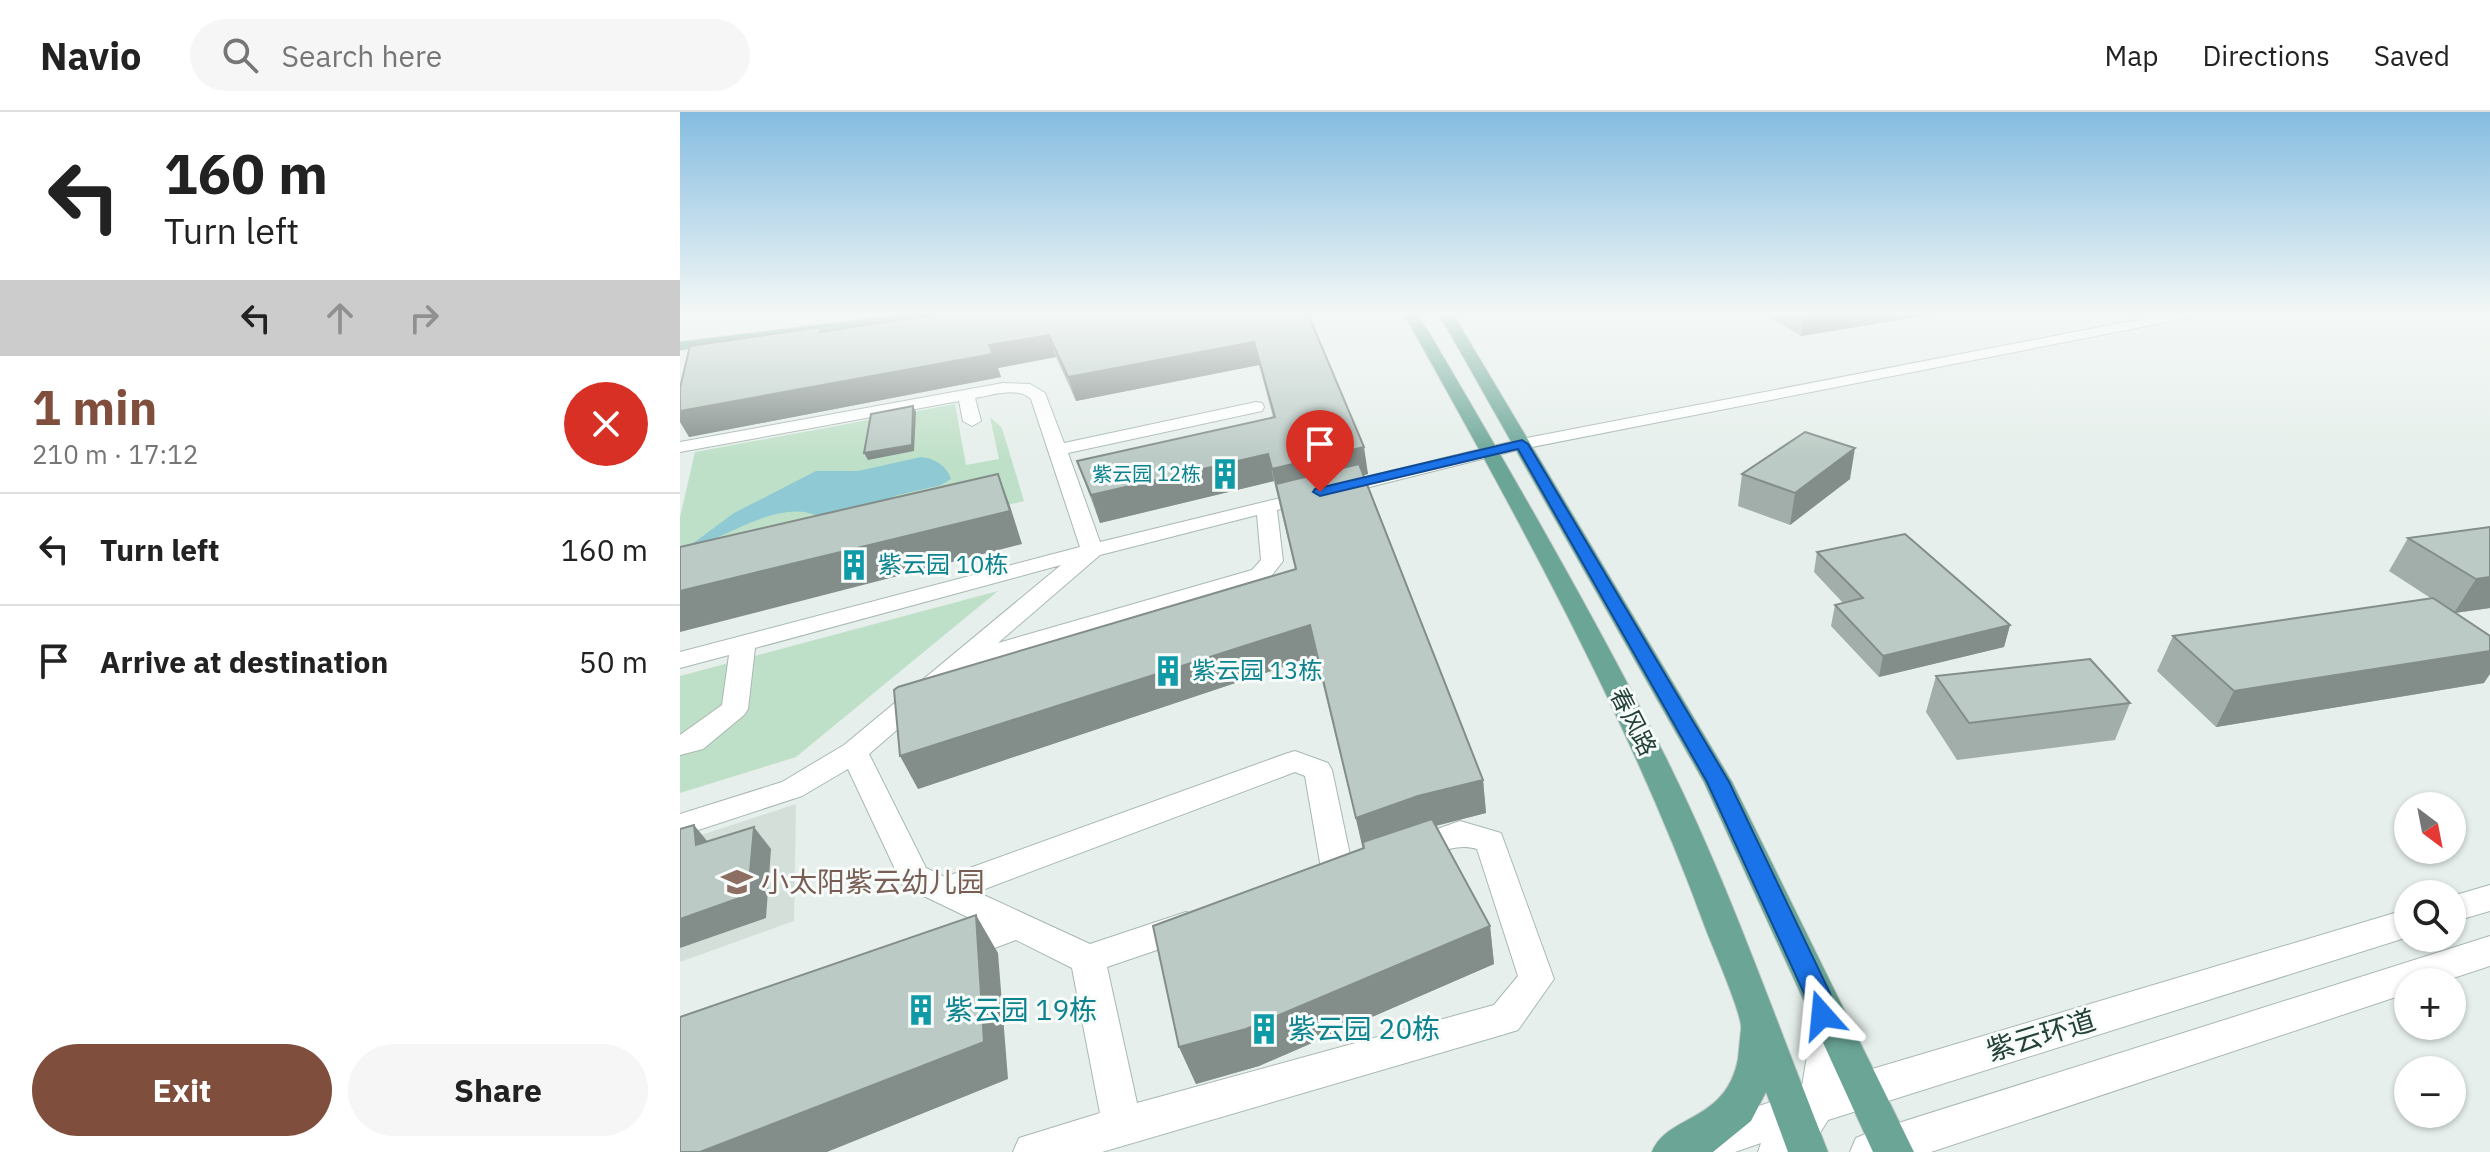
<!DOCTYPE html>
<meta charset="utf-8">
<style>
:root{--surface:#fff;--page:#f6f6f6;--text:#222;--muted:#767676;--line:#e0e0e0;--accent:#804e3d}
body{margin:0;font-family:"IBM Plex Sans","Noto Sans SC",sans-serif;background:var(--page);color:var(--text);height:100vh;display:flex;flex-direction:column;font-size:30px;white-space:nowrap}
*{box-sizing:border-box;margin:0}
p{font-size:26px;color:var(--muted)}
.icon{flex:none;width:44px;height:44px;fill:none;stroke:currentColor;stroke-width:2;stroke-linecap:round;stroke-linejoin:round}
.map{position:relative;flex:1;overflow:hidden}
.drawer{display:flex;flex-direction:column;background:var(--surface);width:680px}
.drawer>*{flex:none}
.hud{background:#fff;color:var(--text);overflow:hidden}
.needle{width:52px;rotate:148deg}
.buttons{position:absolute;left:1714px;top:680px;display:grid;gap:16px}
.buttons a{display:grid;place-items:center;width:72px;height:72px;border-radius:50%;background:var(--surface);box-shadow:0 2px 6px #0004;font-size:40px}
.pin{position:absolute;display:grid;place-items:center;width:68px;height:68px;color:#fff;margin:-82px -34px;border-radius:50% 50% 50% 0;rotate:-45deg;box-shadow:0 0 8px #0007}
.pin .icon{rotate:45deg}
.me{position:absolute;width:88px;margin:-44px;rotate:342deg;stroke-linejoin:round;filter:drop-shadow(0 0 6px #0008)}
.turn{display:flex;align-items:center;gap:28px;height:168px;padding:0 32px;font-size:36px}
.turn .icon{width:104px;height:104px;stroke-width:2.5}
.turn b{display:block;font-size:56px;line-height:68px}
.lanes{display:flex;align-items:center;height:76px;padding:0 32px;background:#0003;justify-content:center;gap:40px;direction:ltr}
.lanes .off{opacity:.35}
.round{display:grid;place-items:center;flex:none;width:84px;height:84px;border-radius:42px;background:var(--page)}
.head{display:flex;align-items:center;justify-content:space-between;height:136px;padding:0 32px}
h1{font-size:48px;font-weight:800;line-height:60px;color:var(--accent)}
.cta{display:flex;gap:16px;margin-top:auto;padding:16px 32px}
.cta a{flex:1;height:92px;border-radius:48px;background:var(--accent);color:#fff;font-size:32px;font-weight:800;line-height:92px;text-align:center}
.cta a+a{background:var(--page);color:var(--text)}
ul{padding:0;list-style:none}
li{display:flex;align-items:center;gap:24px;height:112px;padding:0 32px;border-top:2px solid var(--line)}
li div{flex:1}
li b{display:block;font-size:30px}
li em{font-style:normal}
header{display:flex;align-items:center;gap:48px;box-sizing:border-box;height:112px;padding:0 40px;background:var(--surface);border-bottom:2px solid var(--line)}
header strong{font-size:38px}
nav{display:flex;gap:44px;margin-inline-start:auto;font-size:28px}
.search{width:560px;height:72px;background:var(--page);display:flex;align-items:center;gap:20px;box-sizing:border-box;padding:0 28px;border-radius:44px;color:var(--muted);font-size:30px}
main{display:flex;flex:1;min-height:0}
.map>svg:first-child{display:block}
.built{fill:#d4dfda}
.green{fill:#bfe0c8}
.water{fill:#8ec9d4}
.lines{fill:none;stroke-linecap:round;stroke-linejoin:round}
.minor-casing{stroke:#a8b8b2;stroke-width:2}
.major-casing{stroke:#c2cac8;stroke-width:2}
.minor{fill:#fff;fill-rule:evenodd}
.major{fill:#6aa596;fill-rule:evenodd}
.wall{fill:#a1aea9}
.shaded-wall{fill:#838d89}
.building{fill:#bbcac4;stroke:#838d89;stroke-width:2}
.route{fill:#1a73e8;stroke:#114b97;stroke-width:2}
.labels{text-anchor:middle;stroke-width:6;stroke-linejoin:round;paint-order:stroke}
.far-culture-label{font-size:20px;fill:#0d838f;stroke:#f7fbf9;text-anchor:end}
.culture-label{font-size:24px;fill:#0d838f;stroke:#f7fbf9;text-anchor:start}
.street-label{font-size:24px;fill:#24423a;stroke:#f7fbf9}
.near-education-label{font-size:28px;fill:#785e54;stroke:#f7fbf9;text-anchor:start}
.near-culture-label{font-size:28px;fill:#0d838f;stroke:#f7fbf9;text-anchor:start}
.near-street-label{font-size:28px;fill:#24423a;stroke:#f7fbf9}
</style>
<header>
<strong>Navio</strong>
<div class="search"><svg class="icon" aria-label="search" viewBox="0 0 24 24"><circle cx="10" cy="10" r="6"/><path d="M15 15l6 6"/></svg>Search here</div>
<nav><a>Map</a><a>Directions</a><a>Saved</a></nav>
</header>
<main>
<section class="drawer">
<div class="hud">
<div class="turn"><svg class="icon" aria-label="left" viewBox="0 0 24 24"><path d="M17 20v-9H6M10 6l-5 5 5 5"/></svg><div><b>160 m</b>Turn left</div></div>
<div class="lanes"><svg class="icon" aria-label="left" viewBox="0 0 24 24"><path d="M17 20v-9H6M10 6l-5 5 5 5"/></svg><svg class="icon off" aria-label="ahead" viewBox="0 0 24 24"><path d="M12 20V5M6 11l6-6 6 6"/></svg><svg class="icon off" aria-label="right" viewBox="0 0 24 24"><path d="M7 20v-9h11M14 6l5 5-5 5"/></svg></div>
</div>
<div class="head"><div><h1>1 min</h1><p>210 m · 17:12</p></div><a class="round" style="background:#d93025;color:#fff"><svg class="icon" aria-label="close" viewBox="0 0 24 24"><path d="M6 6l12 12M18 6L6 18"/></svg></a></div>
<ul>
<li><svg class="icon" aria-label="left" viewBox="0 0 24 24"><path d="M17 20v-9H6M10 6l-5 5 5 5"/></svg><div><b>Turn left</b></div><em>160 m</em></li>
<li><svg class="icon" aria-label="arrive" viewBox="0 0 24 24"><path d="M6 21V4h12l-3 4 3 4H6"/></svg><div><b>Arrive at destination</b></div><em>50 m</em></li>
</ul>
<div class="cta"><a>Exit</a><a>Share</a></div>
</section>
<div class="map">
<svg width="1810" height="1040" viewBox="0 0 1810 1040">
<rect width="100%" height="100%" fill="#e6efeb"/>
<polygon class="built" points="116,692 114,809 0,850 0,730"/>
<g class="green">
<polygon points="275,292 286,353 319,347 310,305 322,316 344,389 0,470 0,405 15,340"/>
<polygon points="318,479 116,645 0,681 0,564"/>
</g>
<path class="water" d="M241,345C254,346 267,354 271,367L261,373L214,384L206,393L142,406C99,383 49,428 8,435L54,401L136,359H178Z"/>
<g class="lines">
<defs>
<g id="minor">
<path d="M1487,202H1514L1507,206L842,337L597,398L603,449L588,468L291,554L189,642L246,756L265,765L605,642L615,639L648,651L652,658L674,762L669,771L658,775L647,771L642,762L625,664L615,660L297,780L410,832L506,800L518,804L523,814L518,824L427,855L457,991L814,893L838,864L797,737C765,728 750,754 723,745L719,737L723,729L780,709L821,721L874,867L838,918L825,922L422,1040H333L339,1026L420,1001L392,856L336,828L277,850L265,846L260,836L265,826L302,812L223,774L168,657L122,684L0,724V702L102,670L164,633L381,453L75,536L68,597L64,603L23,637L0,643V623L42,593L49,543L0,556V540L400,435L351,287C338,274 312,283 295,286L301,309L292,314L283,309L279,289L0,340V330L323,271L350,272L365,281L384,331L576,290L582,291L584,295L582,299L388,341L420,430L842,327ZM577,403L581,448L572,458L318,531L420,443Z"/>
<polygon points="1810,773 1810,799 1772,810 1772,784"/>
<path d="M1728,797V825L1148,1008L1128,1040H1078L1081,1031L1055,1040H976L982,1026L1121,980L1127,944L1125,906L1130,894L1143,890L1156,894C1166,916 1165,943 1162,966Z"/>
<polygon points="1810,824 1810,854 1761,870 1728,870 1728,881 1251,1040 1170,1040 1176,1026 1190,1020"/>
</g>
<g id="major">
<polygon points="225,202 264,202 257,206 0,238 0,230"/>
<path d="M724,202H738C823,346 908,492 984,642C1048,769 1095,907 1148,1040H1108L1086,980L1071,1009L1033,1040H972C987,1002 1046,1011 1058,947C1059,937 1060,927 1061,917C1063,903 1032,834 1025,815C947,601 835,401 724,202Z"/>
<polygon points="759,202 773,202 1052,670 1234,1040 1193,1040 1024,670"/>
</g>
</defs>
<use href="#minor" class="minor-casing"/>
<use href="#major" class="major-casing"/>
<use href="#minor" class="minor"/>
<use href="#major" class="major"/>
</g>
<g class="wall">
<polygon points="628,202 688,362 684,363 803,668 806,701 756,714 810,814 814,852 579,954 516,972 499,935 683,736 636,544 238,677 615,457 594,369 420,411 397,349 593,305 579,253 396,289 376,245 318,256 321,265 9,325 141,215 143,219"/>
<polygon points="1084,202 1256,202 1121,224"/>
<polygon points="1062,362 1170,367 1110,413 1058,394"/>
<polygon points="1810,415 1810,496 1775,501 1804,571 1536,615 1477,559 1493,524 1752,487 1709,459 1728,426"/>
<polygon points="1137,440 1330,513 1324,535 1199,565 1151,514 1155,493 1163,491 1134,460"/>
<polygon points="1256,564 1450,591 1435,628 1277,648 1246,600"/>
</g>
<g class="shaded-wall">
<polygon points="1132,202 1256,202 1121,224 1124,203"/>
<polygon points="369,223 376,245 318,256 321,265 9,325 0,310 0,299 309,233"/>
<polygon points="574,230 579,253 396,289 388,265"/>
<polygon points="233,294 236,300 234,339 188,348 184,341"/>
<polygon points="684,335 688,362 598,384 592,357"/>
<polygon points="1175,336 1170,367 1110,413 1115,381"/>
<polygon points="588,342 594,369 420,411 411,383"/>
<polygon points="318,362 330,394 342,432 0,520 0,479"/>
<polygon points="1810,465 1810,496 1774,501 1796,467"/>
<polygon points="630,513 636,544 238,677 220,644"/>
<polygon points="1330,513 1324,535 1199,565 1203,544"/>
<polygon points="1810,539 1810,562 1804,571 1536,615 1554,579"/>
<polygon points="803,668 806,701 743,717 683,738 676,706 738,684"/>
<polygon points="14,713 32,735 16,733"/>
<polygon points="74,715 91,737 86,806 0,836 0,807"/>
<polygon points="296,803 318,841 328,967 147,1040 20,1040"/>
<polygon points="810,814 814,852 579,954 516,972 499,935"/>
</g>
<g class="building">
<polygon points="260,202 628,202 684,335 592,357 588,342 411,383 397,349 595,305 574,230 388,265 369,223 309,233 313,242 0,299 0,276 10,234 141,215 140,220"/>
<polygon points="233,294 232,333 184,341 191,302"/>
<polygon points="1125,320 1175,336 1115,381 1062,362"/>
<polygon points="679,352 803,668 738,684 676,706 630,513 220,644 214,578 218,575 616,457 596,372"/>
<polygon points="318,362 330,399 0,479 0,435"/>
<polygon points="1810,415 1810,465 1796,467 1728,426"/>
<polygon points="1225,422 1330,513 1203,544 1155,493 1183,486 1137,440"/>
<polygon points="1753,486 1810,524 1810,539 1554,579 1493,524"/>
<polygon points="1410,547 1450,591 1289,611 1256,564"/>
<polygon points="752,707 810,814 566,917 499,935 473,814 684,736 683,730"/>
<polygon points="14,713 16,733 74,715 68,783 0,807 0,717"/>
<polygon points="296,803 304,930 20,1040 0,1040 0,905"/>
</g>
<linearGradient id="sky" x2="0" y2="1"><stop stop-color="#84bce0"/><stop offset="0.58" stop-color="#f4f8f6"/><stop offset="1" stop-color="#f4f8f6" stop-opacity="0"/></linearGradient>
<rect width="1810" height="347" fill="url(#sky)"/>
<polygon class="route" points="842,328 848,332 1049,670 1150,881 1156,903 1152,912 1142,916 1133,912 1124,881 1027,670 838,337 640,384 633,380 635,377"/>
<defs>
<symbol id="building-bare" viewBox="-9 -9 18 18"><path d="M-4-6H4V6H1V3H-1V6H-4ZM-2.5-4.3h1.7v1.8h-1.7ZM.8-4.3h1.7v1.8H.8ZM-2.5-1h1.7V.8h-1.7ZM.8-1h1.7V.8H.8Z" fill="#0f9aa8" stroke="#f7fbf9" stroke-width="2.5" paint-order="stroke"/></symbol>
<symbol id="school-bare" viewBox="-9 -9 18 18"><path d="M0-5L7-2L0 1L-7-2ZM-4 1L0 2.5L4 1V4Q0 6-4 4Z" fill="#8d6e63" stroke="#f7fbf9" stroke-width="2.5" paint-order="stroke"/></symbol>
</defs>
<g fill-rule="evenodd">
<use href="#building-bare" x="523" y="340" width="44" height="44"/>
<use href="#building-bare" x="152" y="431" width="44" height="44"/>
<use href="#building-bare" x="466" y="537" width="44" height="44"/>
<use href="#school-bare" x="35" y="748" width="44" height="44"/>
<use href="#building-bare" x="219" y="876" width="44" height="44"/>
<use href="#building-bare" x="562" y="895" width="44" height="44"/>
</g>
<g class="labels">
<g class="far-culture-label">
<text x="521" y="369">紫云园 12栋</text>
</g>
<g class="culture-label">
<text x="198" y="461">紫云园 10栋</text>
<text x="512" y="567">紫云园 13栋</text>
</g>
<g class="street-label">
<text transform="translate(953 610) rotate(63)" y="8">春风路</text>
</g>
<g class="near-education-label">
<text x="81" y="780">小太阳紫云幼儿园</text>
</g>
<g class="near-culture-label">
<text x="265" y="908">紫云园 19栋</text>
<text x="608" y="927">紫云园 20栋</text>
</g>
<g class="near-street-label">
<text transform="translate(1361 923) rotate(-17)" y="10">紫云环道</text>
</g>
</g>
</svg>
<div class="buttons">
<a><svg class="needle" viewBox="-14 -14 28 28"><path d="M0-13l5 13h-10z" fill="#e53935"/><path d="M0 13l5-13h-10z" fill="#767676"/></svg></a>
<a><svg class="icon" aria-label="search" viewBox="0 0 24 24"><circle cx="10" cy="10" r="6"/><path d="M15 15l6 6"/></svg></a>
<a>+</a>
<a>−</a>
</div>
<div class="pin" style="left:640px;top:380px;background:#d93025"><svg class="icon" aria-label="arrive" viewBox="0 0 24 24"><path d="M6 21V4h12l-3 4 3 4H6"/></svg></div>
<svg class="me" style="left:1142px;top:903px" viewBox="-20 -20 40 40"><path d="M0-17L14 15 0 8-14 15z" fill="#1a73e8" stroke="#fff" stroke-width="4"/></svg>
</div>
</main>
